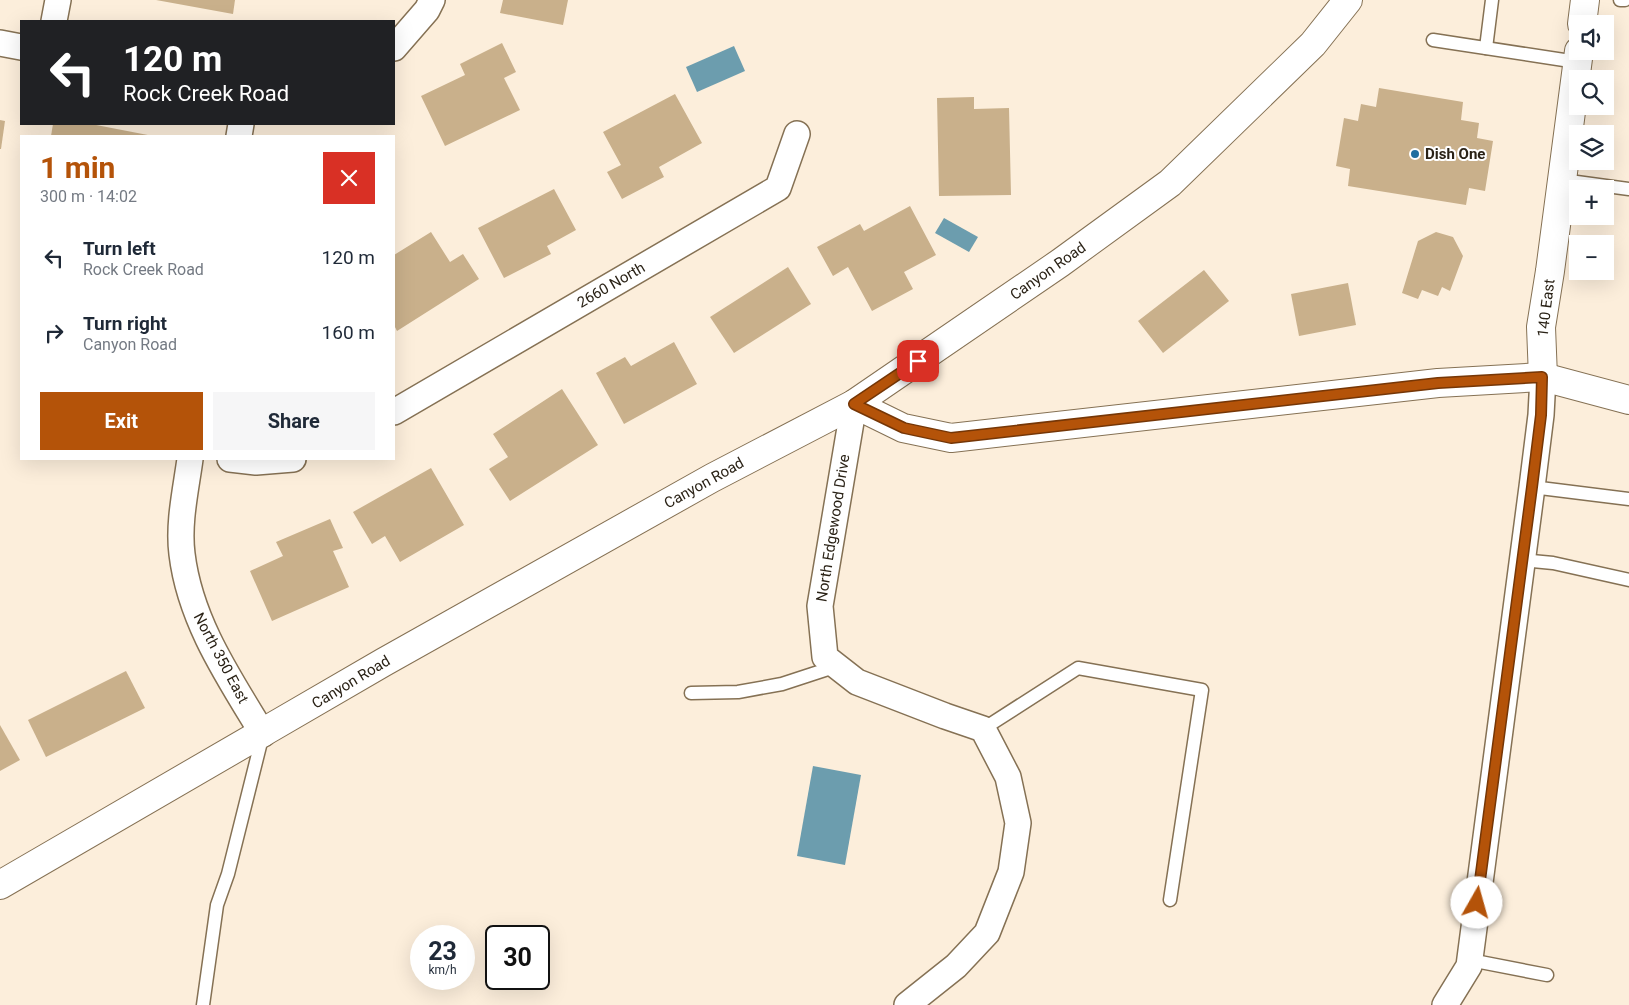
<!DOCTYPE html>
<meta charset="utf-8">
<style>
:root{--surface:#fff;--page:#f6f6f7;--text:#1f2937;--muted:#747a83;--accent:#b45309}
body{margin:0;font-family:Roboto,sans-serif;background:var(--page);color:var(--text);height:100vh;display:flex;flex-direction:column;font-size:19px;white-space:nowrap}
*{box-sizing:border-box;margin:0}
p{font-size:16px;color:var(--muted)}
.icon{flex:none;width:28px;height:28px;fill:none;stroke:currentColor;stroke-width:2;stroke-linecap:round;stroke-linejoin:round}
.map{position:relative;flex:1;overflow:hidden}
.details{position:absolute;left:20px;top:135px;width:375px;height:325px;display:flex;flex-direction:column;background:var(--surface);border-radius:0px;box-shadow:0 5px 20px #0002}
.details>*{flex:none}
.guide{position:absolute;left:20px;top:20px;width:375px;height:105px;border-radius:0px;box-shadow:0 5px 20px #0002;background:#202124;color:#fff;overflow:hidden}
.fabs{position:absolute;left:1569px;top:15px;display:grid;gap:10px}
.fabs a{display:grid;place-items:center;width:45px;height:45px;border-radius:0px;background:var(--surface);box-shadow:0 5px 20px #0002;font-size:25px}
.speed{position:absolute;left:410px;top:925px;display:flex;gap:10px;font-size:25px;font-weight:700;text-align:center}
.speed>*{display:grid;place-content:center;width:65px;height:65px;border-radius:50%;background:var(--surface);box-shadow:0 5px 20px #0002;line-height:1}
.speed small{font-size:12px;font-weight:400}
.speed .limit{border:2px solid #111;border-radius:8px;background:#fff;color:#111}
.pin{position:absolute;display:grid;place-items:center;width:42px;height:42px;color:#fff;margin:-21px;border-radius:10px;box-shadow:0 2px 8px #0006}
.me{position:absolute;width:55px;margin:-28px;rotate:7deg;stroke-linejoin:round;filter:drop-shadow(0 0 4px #0008)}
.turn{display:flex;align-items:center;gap:18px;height:105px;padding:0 20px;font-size:22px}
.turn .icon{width:65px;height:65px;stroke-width:2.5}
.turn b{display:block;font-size:35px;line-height:42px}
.round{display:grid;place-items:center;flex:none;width:52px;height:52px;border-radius:0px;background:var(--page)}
.summary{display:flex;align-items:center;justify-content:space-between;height:85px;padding:0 20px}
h1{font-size:30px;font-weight:700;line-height:38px;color:var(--accent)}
.cta{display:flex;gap:10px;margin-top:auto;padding:10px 20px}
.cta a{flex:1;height:58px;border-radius:0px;background:var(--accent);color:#fff;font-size:20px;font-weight:700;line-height:58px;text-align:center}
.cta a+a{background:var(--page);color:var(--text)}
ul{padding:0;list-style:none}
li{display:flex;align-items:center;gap:15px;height:75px;padding:0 20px}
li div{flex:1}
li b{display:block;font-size:19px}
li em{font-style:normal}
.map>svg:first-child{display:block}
.water{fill:#6c9dae}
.building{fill:#c9b08b}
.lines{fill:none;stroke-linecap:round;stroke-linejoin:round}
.lane-casing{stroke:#857154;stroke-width:15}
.street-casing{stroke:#857154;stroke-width:28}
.secondary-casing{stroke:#857154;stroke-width:30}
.lane{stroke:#fff;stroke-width:12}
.street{stroke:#fff;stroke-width:25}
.secondary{stroke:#fff;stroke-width:28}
.route-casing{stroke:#753606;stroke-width:12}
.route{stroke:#b45309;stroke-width:9}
.poi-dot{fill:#1f6ea0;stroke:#fff;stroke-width:2}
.labels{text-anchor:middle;stroke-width:4;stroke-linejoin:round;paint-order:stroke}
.poi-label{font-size:15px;font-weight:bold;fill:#2a2216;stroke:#fff;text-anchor:start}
.street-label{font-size:15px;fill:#2a2216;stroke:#fff}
</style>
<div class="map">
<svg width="1629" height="1005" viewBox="0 0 1629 1005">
<rect width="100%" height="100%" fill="#fceedb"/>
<g class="water">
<polygon points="734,46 745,71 697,92 686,67"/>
<polygon points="944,218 978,237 969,252 935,233"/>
<polygon points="813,766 861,775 845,865 797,856"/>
</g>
<g class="building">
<polygon points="156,0 235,0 233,14"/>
<polygon points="503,0 568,0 563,25 500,13"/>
<polygon points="502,43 516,72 504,78 520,110 445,146 421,96 465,75 460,64"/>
<polygon points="1379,88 1463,102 1461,120 1479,123 1477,138 1493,141 1485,191 1469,188 1466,205 1348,186 1350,169 1336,166 1344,118 1358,121 1361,104 1376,107"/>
<polygon points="675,94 702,143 659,167 664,177 622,199 607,172 621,165 603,132"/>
<polygon points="974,97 974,109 1009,108 1011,195 939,196 937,98"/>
<polygon points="0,120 5,121 1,149 0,149"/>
<polygon points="53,124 91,124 153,136 51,136"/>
<polygon points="554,189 576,230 547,246 551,254 504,278 478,228"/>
<polygon points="910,206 936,255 904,272 913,289 872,311 848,267 833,276 817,247 860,224 864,231"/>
<polygon points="431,232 450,262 463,254 479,279 397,331 394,325 394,255"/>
<polygon points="1436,232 1453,237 1463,256 1450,291 1442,287 1438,296 1422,290 1418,299 1402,293 1418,241"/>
<polygon points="788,267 811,304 734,353 710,317"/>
<polygon points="1204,270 1229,301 1163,353 1138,321"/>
<polygon points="1348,283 1356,325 1299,336 1291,294"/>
<polygon points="674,342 697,384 624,424 596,373 625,357 631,366"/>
<polygon points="562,389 598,445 510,501 489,469 508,457 493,434"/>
<polygon points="431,468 464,525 400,562 385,536 372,544 353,512"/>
<polygon points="330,519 343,548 333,551 349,587 272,621 250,571 283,556 276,542"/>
<polygon points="126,671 145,708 46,757 28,720"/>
<polygon points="0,725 20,760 0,771"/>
</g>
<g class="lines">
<defs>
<g id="lane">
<polyline points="1620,0 1625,0"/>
<polyline points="1433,40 1577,62"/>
<polyline points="1486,48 1492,0"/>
<polyline points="1562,180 1629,189"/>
<polyline points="1532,487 1629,499"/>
<polyline points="1522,560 1553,563 1629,580"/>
<polyline points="691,693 738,692 782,684 837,666"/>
<polyline points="983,729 1078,668 1202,690 1170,900"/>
<polyline points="1470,960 1547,975"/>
<polyline points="203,1005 217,905 228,874 263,734"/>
</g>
<g id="street">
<polyline points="54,21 58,0"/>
<polyline points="0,43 21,47"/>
<polyline points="394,48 427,10 432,0"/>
<polyline points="239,136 241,124"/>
<polyline points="854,404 820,606 825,657 857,682 945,716 983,729 1008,777 1018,823 1011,872 987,933 956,966 907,1005"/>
<polyline points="394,412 778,188 797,134"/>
<path d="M190,459C186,489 178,523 182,554C190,621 229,678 263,734"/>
<polyline points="230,459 256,462 293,459"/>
<polyline points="1445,1005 1469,966 1532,487 1541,415 1543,377"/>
</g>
<g id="secondary">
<polyline points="1582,24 1585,0"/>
<polyline points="1543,377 1541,327 1550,271 1579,51"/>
<polyline points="854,404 903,428 951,438 1438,383 1543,377 1629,400"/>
<polyline points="0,885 384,662 712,478 854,404 1060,263 1170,183 1313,44 1348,0"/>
</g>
</defs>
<use href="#lane" class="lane-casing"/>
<use href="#street" class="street-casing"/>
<use href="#secondary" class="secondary-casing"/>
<use href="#lane" class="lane"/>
<use href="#street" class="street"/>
<use href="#secondary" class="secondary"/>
</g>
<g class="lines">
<defs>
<polyline id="route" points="918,361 854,404 904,428 951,438 1438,383 1542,377 1541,415 1532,487 1477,903"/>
</defs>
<use href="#route" class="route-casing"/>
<use href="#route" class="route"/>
</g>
<circle class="poi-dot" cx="1415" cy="154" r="5"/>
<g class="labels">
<g class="poi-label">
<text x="1425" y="159">Dish One</text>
</g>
<g class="street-label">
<text transform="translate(1048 271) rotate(-35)" y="5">Canyon Road</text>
<text transform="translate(611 285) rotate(-30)" y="5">2660 North</text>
<text transform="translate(1546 308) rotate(-83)" y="5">140 East</text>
<text transform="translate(704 483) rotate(-29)" y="5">Canyon Road</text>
<text transform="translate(833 528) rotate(-81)" y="5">North Edgewood Drive</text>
<text transform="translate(221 658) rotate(62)" y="5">North 350 East</text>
<text transform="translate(351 682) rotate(-31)" y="5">Canyon Road</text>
</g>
</g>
</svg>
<div class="fabs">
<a><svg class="icon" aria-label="sound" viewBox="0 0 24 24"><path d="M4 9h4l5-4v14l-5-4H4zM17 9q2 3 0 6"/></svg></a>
<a><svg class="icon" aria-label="search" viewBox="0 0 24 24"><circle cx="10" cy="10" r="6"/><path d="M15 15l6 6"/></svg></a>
<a><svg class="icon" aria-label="layers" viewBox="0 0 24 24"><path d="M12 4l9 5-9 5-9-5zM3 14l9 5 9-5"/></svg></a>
<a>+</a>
<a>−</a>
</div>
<div class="speed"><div>23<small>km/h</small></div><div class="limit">30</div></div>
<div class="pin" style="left:918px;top:361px;background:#d93025"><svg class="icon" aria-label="arrive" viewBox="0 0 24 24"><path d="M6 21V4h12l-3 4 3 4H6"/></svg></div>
<svg class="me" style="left:1477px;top:903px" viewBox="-20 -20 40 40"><circle r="19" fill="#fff"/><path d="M0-13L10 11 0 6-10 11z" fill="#b45309"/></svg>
<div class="guide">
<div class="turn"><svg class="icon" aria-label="left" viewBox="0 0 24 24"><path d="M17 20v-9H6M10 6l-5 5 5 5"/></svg><div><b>120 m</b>Rock Creek Road</div></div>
</div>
<section class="details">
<div class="summary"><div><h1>1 min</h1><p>300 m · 14:02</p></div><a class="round" style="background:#d93025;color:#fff"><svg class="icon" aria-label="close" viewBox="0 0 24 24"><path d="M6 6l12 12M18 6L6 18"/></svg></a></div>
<ul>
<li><svg class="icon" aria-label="left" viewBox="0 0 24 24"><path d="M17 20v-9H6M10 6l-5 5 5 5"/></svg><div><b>Turn left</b><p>Rock Creek Road</p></div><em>120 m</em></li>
<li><svg class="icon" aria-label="right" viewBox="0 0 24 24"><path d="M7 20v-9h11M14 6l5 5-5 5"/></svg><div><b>Turn right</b><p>Canyon Road</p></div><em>160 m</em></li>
</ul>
<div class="cta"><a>Exit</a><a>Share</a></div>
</section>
</div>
